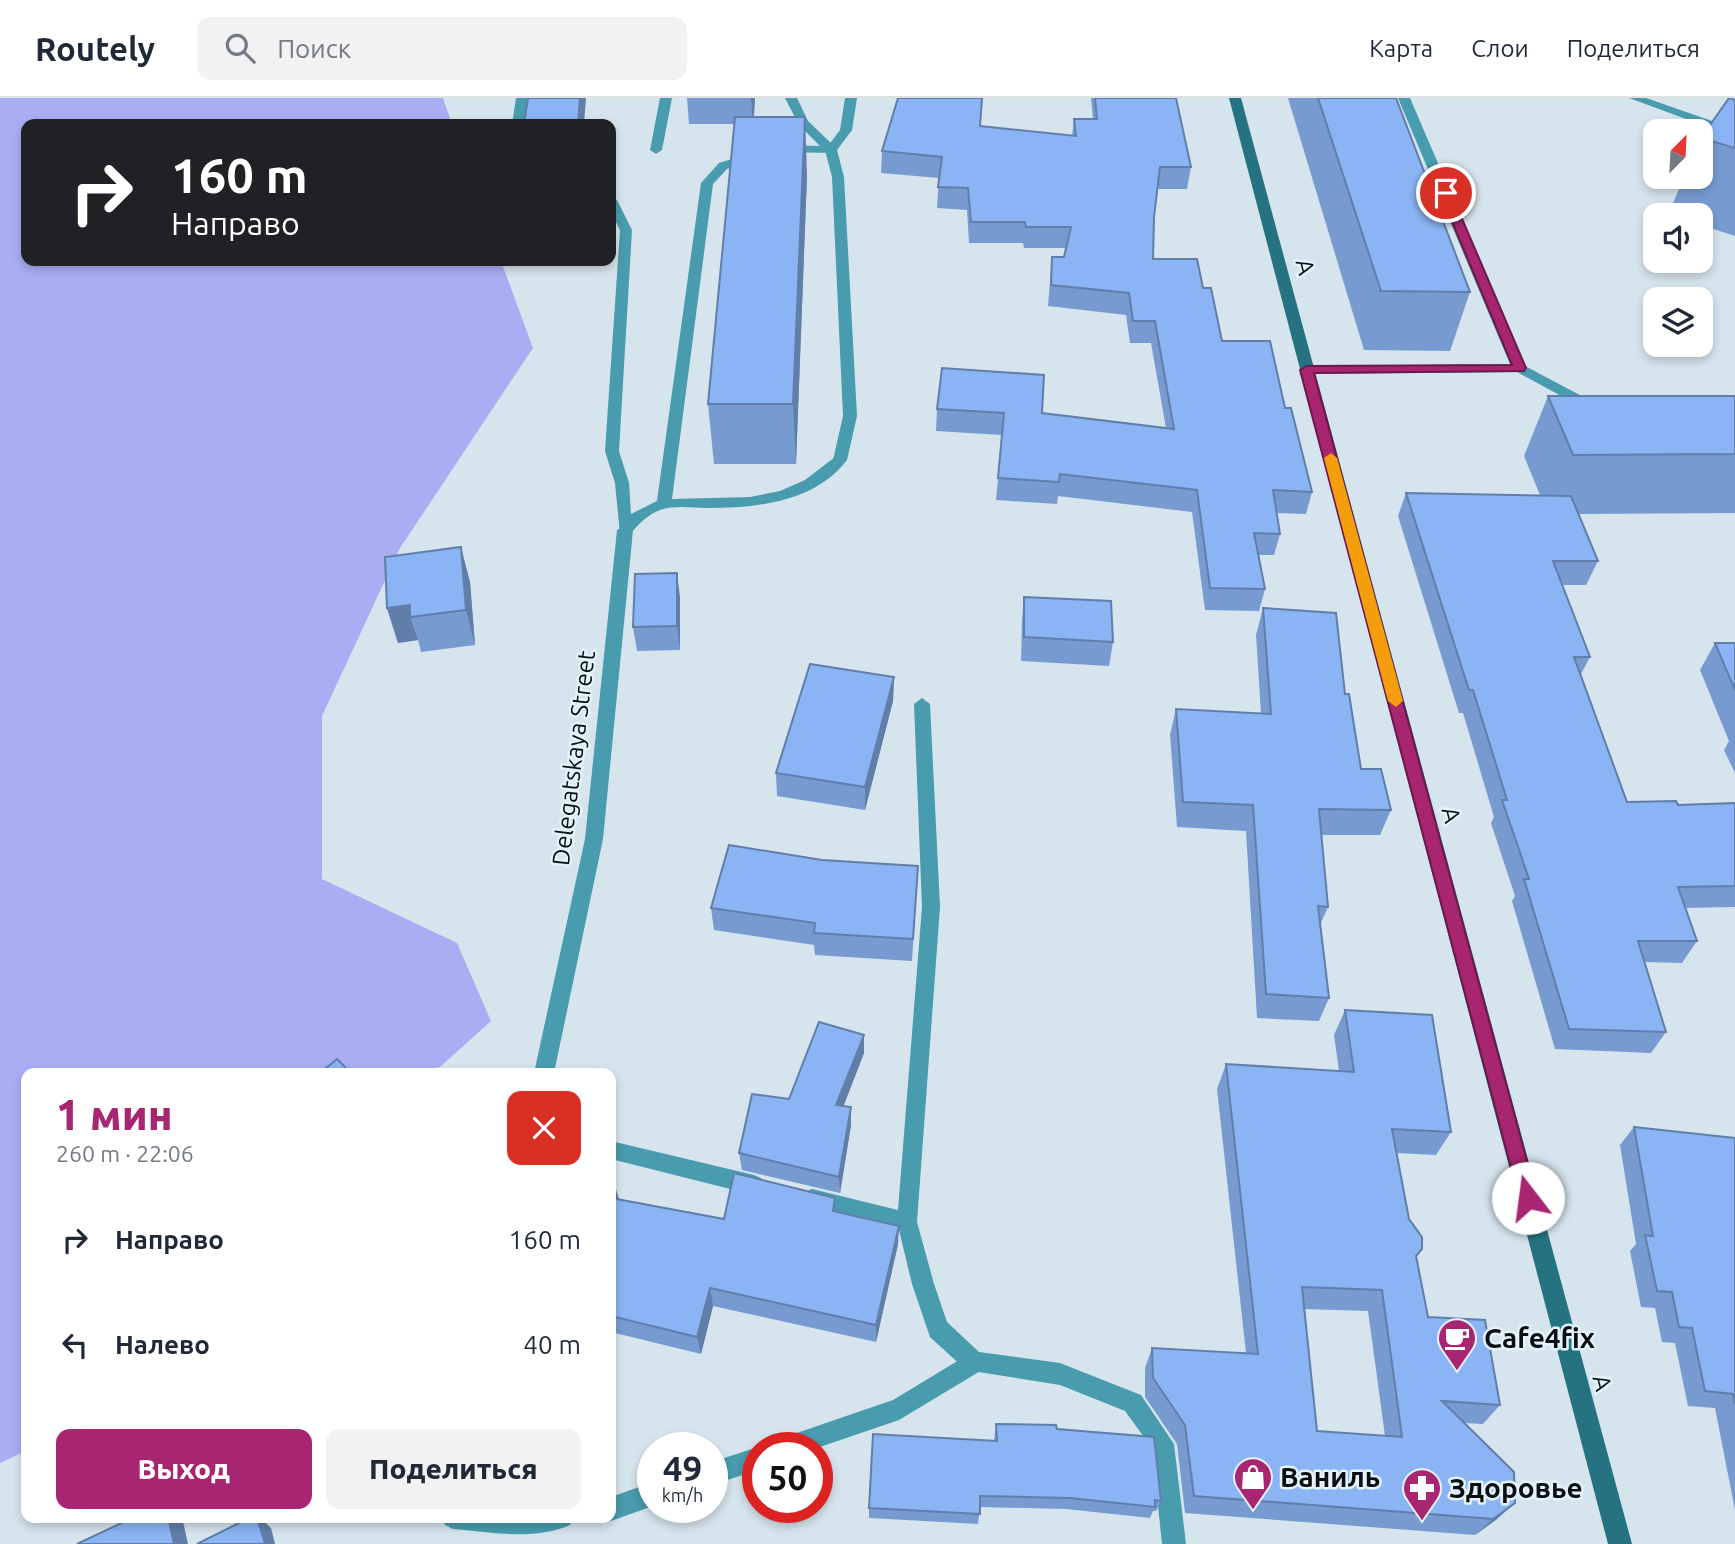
<!DOCTYPE html>
<html lang="ru">
<meta charset="utf-8">
<style>
:root{--surface:#fff;--page:#f2f2f3;--text:#1f2937;--muted:#747a83;--line:#e0e1e3;--accent:#a82572}
body{margin:0;font-family:Ubuntu,sans-serif;background:var(--page);color:var(--text);height:100vh;display:flex;flex-direction:column;font-size:26px;white-space:nowrap}
*{box-sizing:border-box;margin:0}
p{font-size:23px;color:var(--muted)}
.icon{flex:none;width:38px;height:38px;fill:none;stroke:currentColor;stroke-width:2;stroke-linecap:round;stroke-linejoin:round}
.map{position:relative;flex:1;overflow:hidden}
.panel{position:absolute;left:21px;top:970px;width:595px;height:455px;display:flex;flex-direction:column;background:var(--surface);border-radius:14px;box-shadow:0 4px 10px #0003}
.panel>*{flex:none}
.guide{position:absolute;left:21px;top:21px;width:595px;height:147px;border-radius:14px;box-shadow:0 4px 10px #0003;background:#202124;color:#fff;overflow:hidden}
.needle{width:46px;rotate:24deg}
.fabs{position:absolute;left:1643px;top:21px;display:grid;gap:14px}
.fabs a{display:grid;place-items:center;width:70px;height:70px;border-radius:14px;background:var(--surface);box-shadow:0 4px 10px #0003;font-size:35px}
.speed{position:absolute;left:637px;top:1334px;display:flex;gap:14px;font-size:35px;font-weight:700;text-align:center}
.speed>*{display:grid;place-content:center;width:91px;height:91px;border-radius:50%;background:var(--surface);box-shadow:0 4px 10px #0003;line-height:1}
.speed small{font-size:18px;font-weight:400}
.speed .limit{border:10px solid #d22;background:#fff;color:#111}
.pin{position:absolute;display:grid;place-items:center;width:60px;height:60px;color:#fff;margin:-30px;border:4px solid #fff;border-radius:50%;box-shadow:0 2px 7px #0007}
.me{position:absolute;width:77px;margin:-38px;rotate:345deg;stroke-linejoin:round;filter:drop-shadow(0 0 5px #0008)}
.turn{display:flex;align-items:center;gap:24px;height:147px;padding:0 35px;font-size:32px}
.turn .icon{width:91px;height:91px;stroke-width:2.5}
.turn b{display:block;font-size:49px;line-height:60px}
.round{display:grid;place-items:center;flex:none;width:74px;height:74px;border-radius:14px;background:var(--page)}
.overview{display:flex;align-items:center;justify-content:space-between;height:119px;padding:0 35px}
h1{font-size:42px;font-weight:800;line-height:52px;color:var(--accent)}
.cta{display:flex;gap:14px;margin-top:auto;padding:14px 35px}
.cta a{flex:1;height:80px;border-radius:14px;background:var(--accent);color:#fff;font-size:28px;font-weight:800;line-height:80px;text-align:center}
.cta a+a{background:var(--page);color:var(--text)}
ul{padding:0;list-style:none}
li{display:flex;align-items:center;gap:21px;height:105px;padding:0 35px}
li div{flex:1}
li b{display:block;font-size:26px}
li em{font-style:normal}
header{display:flex;align-items:center;gap:42px;box-sizing:border-box;height:98px;padding:0 35px;background:var(--surface);border-bottom:2px solid var(--line)}
header strong{font-size:33px}
nav{display:flex;gap:38px;margin-inline-start:auto;font-size:24px}
.search{width:490px;height:63px;background:var(--page);display:flex;align-items:center;gap:18px;box-sizing:border-box;padding:0 24px;border-radius:14px;color:var(--muted);font-size:26px}
.map>svg:first-child{display:block}
.green{fill:#a9aef4}
.lines{fill:none;stroke-linecap:round;stroke-linejoin:round}
.service{fill:#489cad;fill-rule:evenodd}
.minor{fill:#489cad;fill-rule:evenodd}
.secondary{fill:#257381;fill-rule:evenodd}
.wall{fill:#779bd1;fill-rule:evenodd}
.shaded-wall{fill:#617eaa}
.building{fill:#8ab4f3;stroke:#617eaa;stroke-width:2;fill-rule:evenodd}
.route{fill:#a82572;stroke:#6d184a;stroke-width:2}
.slow{fill:#f59e0b}
.labels{text-anchor:middle;stroke-width:5;stroke-linejoin:round;paint-order:stroke}
.street-label{font-size:24px;fill:#0a0f12;stroke:#e3f2fb}
.near-poi-label{font-size:28px;font-weight:bold;fill:#0a0f12;stroke:#e3f2fb;text-anchor:start}
</style>
<header>
<strong>Routely</strong>
<div class="search"><svg class="icon" aria-label="search" viewBox="0 0 24 24"><circle cx="10" cy="10" r="6"/><path d="M15 15l6 6"/></svg>Поиск</div>
<nav><a>Карта</a><a>Слои</a><a>Поделиться</a></nav>
</header>
<div class="map">
<svg width="1735" height="1446" viewBox="0 0 1735 1446">
<rect width="100%" height="100%" fill="#d6e4ed"/>
<polygon class="green" points="0,0 443,0 452,26 26,26 26,163 501,163 533,250 400,450 322,618 322,781 457,845 491,923 440,969 412,975 26,975 26,1353 0,1365"/>
<g class="lines">
<g class="service">
<polygon points="516,0 528,0 524,26 512,26"/>
<polygon points="660,0 672,0 662,52 656,56 650,52"/>
<polygon points="785,0 797,0 808,23 835,49 835,55 781,54 779,51 785,47 820,48 799,27"/>
<polygon points="1398,0 1410,0 1525,268 1595,305 1595,311 1585,311 1517,274 1307,276 1300,272 1307,268 1510,266"/>
<polygon points="1629,0 1646,0 1735,31 1735,39"/>
<path d="M751,55L757,59L755,62L727,71L713,86L672,401L750,399L780,393L805,382L835,359L840,357L847,362C815,404 757,410 708,410C693,410 674,407 660,412C647,417 639,426 630,436H620L615,385L605,353L620,132L611,114V98L617,102L632,132L619,353L629,385L631,416L657,403L701,85L719,65Z"/>
<polygon points="974,1253 982,1256 985,1264 982,1272 899,1322 817,1350 777,1349 780,1341 788,1338 893,1302"/>
<polygon points="758,1349 758,1372 712,1387 712,1364"/>
<polygon points="653,1384 653,1408 611,1423 603,1419 611,1419 611,1399"/>
<path d="M441,1419H574L570,1427C533,1443 491,1434 453,1431L445,1427Z"/>
</g>
<g class="minor">
<polygon points="845,0 857,0 852,32 837,52 844,79 857,318 847,362 840,367 833,362 843,318 832,79 825,52 840,32"/>
<polygon points="625,427 633,432 603,741 554,975 534,975 585,741 617,432"/>
<polygon points="922,600 930,606 940,809 917,1124 934,1186 947,1224 979,1254 1060,1265 1141,1297 1174,1346 1186,1446 1162,1446 1152,1350 1125,1313 1060,1287 966,1272 930,1239 912,1186 899,1132 812,1111 805,1108 802,1101 805,1094 812,1091 898,1112 922,809 914,606"/>
<polygon points="611,1043 754,1077 761,1080 764,1087 761,1094 754,1097 611,1061"/>
</g>
<polygon class="secondary" points="1229,0 1241,0 1632,1446 1608,1446"/>
</g>
<g class="wall">
<polygon points="687,0 755,0 754,19 807,77 796,366 714,366 708,306 734,26 689,26"/>
<polygon points="983,0 980,28 1072,38 1074,21 1093,21 1091,0 1176,0 1191,69 1187,91 1158,91 1154,119 1153,161 1203,190 1222,243 1285,310 1312,394 1306,416 1276,415 1280,436 1274,457 1258,457 1265,491 1259,513 1205,512 1192,414 1058,398 1057,406 996,402 1002,337 936,333 937,311 1042,315 1166,330 1151,245 1130,245 1126,217 1048,208 1052,159 1064,159 1066,150 1024,150 1023,145 969,145 967,112 937,110 939,80 881,75 882,53"/>
<polygon points="1288,0 1396,0 1470,194 1450,253 1364,252"/>
<polygon points="1735,2 1735,138 1701,127 1701,117 1668,117 1684,79 1701,79 1701,40"/>
<polygon points="1548,298 1735,298 1735,415 1578,416 1598,463 1586,487 1562,487 1590,559 1581,576 1627,704 1678,707 1735,705 1735,809 1685,810 1697,843 1682,865 1645,864 1666,934 1651,955 1555,951 1512,803 1515,798 1491,725 1494,719 1463,615 1459,615 1398,418 1406,395 1540,397 1524,358"/>
<polygon points="470,484 475,547 421,554 418,542 398,545 387,510"/>
<polygon points="680,499 680,552 637,553 633,529"/>
<polygon points="1024,499 1113,544 1109,568 1021,563 1022,523"/>
<polygon points="1263,510 1345,596 1361,671 1391,712 1380,737 1321,737 1328,809 1320,827 1329,900 1319,923 1257,920 1246,733 1177,729 1170,637 1176,611 1261,616 1256,537"/>
<polygon points="1715,545 1735,545 1735,675 1724,652 1729,643 1700,572"/>
<polygon points="894,579 893,603 865,712 777,698 776,675"/>
<polygon points="822,762 918,768 912,863 815,857 814,847 714,832 711,810"/>
<path d="M1345,912L1451,1034L1436,1057L1397,1055L1409,1121L1422,1151L1416,1159L1428,1219L1500,1307L1483,1326L1464,1325L1497,1421L1475,1437L1185,1415L1177,1346L1145,1299V1270L1152,1250L1246,1255L1217,991L1226,966L1339,973L1334,937ZM1304,1211L1368,1213L1385,1338L1317,1333Z"/>
<polygon points="864,937 864,955 843,1008 851,1009 851,1027 840,1095 742,1072 739,1055 789,1001"/>
<polygon points="1634,1029 1735,1040 1735,1412 1715,1310 1688,1308 1675,1245 1662,1244 1655,1210 1641,1209 1630,1153 1636,1146 1620,1047"/>
<polygon points="611,1081 619,1102 724,1121 836,1114 898,1146 876,1244 713,1208 701,1256 611,1234"/>
<polygon points="996,1326 1057,1331 1161,1403 1156,1413 1153,1413 1150,1420 1066,1411 980,1409 978,1426 869,1420 869,1410 994,1343"/>
</g>
<g class="shaded-wall">
<polygon points="580,0 586,0 584,26 578,26"/>
<polygon points="751,0 755,0 753,26"/>
<polygon points="805,19 807,77 796,366 793,306"/>
<polygon points="461,449 470,484 475,547 466,512"/>
<polygon points="677,475 680,499 680,552 677,528"/>
<polygon points="410,507 410,519 418,542 398,545 387,510"/>
<polygon points="894,579 893,603 865,712 865,689"/>
<polygon points="864,937 864,955 837,1025 836,1007"/>
<polygon points="851,1009 851,1027 840,1095 839,1079"/>
<polygon points="613,1082 619,1101 615,1119 611,1106 611,1093"/>
<polygon points="899,1128 898,1146 876,1244 876,1227"/>
<polygon points="710,1190 713,1208 701,1256 697,1239"/>
<polygon points="1515,1405 1497,1421 1475,1437 1493,1421"/>
<polygon points="168,1419 182,1419 188,1446 174,1446"/>
<polygon points="257,1419 259,1419 271,1430 275,1446 265,1446"/>
</g>
<g class="building">
<polygon points="528,0 580,0 578,26 524,26"/>
<polygon points="898,0 982,0 980,28 1076,38 1074,21 1097,21 1095,0 1176,0 1191,69 1160,69 1154,119 1153,161 1197,161 1203,190 1211,190 1222,243 1270,243 1285,310 1291,310 1312,394 1273,392 1280,436 1254,435 1265,491 1210,490 1197,392 1060,376 1059,384 998,380 1004,315 937,311 942,270 1044,277 1042,315 1174,331 1155,223 1133,223 1129,195 1051,187 1052,159 1064,159 1071,129 1026,129 1025,124 971,124 968,90 938,89 942,59 882,53"/>
<polygon points="1318,0 1396,0 1470,194 1381,193"/>
<polygon points="1729,0 1735,2 1735,50 1701,40"/>
<polygon points="735,19 805,19 793,306 708,306"/>
<polygon points="1548,298 1735,298 1735,356 1573,357"/>
<polygon points="1406,395 1571,398 1598,463 1553,463 1590,559 1574,559 1627,704 1676,703 1678,707 1735,705 1735,788 1678,789 1697,843 1638,843 1666,934 1569,931 1524,781 1529,781 1502,702 1507,702 1473,592 1469,592"/>
<polygon points="461,449 466,512 410,519 410,507 387,510 385,459"/>
<polygon points="677,475 677,528 633,529 635,476"/>
<polygon points="1024,499 1111,503 1113,544 1024,539"/>
<polygon points="1263,510 1336,515 1345,596 1349,596 1361,671 1381,671 1391,712 1319,711 1328,809 1318,808 1329,900 1266,896 1253,707 1183,704 1176,611 1271,616"/>
<polygon points="1715,545 1735,545 1735,592"/>
<polygon points="810,566 894,579 865,689 776,675"/>
<polygon points="729,747 822,762 918,768 913,841 814,835 815,825 711,810"/>
<path d="M1345,912L1432,917L1451,1034L1392,1031L1409,1121L1422,1139V1151L1416,1158L1428,1219L1485,1222L1500,1307L1442,1303L1514,1374L1515,1405L1493,1421L1194,1398L1185,1327L1153,1280L1152,1250L1258,1256L1226,966L1354,974ZM1302,1189L1382,1192L1402,1339L1317,1333Z"/>
<polygon points="819,924 864,937 836,1007 851,1009 839,1079 739,1055 752,996 789,1001"/>
<polygon points="337,961 351,975 320,975"/>
<polygon points="1634,1029 1735,1040 1735,1306 1733,1296 1705,1293 1692,1230 1679,1229 1672,1194 1657,1193 1645,1137 1653,1138"/>
<polygon points="734,1075 835,1100 833,1113 899,1128 876,1227 710,1190 697,1239 611,1218 611,1100 724,1121"/>
<polygon points="996,1326 1056,1327 1057,1331 1154,1339 1161,1403 1155,1402 1155,1409 1070,1400 980,1398 980,1416 869,1410 873,1336 997,1343"/>
<polygon points="134,1419 168,1419 174,1446 77,1446"/>
<polygon points="251,1419 257,1419 265,1446 197,1446"/>
</g>
<polygon class="route" points="1442,93 1451,95 1526,270 1524,273 1314,275 1537,1100 1535,1107 1528,1109 1521,1107 1519,1100 1300,272 1307,268 1512,267 1440,95"/>
<polygon class="slow" points="1331,355 1337,360 1403,603 1396,609 1388,603 1324,360"/>
<defs>
<symbol id="cafe-pin" viewBox="-11 -11 22 30"><path d="M0 17L-7.5 6A9.5 9.5 0 1 1 7.5 6Z" fill="#a82572" stroke="#e3f2fb"/><path d="M-5.5-4.5H6V0H3Q3 3.5 0 3.5H-2.5Q-5.5 3.5-5.5 0ZM3-3.2v2h1.7v-2ZM-6 4.5H4V6H-6Z" fill="#fff"/></symbol>
<symbol id="shop-pin" viewBox="-11 -11 22 30"><path d="M0 17L-7.5 6A9.5 9.5 0 1 1 7.5 6Z" fill="#a82572" stroke="#e3f2fb"/><path d="M-5-2.5h2.3a2.7 3.5 0 0 1 5.4 0H5L5.5 6h-11ZM-1.5-2.5h3a1.5 2.3 0 0 0-3 0Z" fill="#fff"/></symbol>
<symbol id="pharmacy-pin" viewBox="-11 -11 22 30"><path d="M0 17L-7.5 6A9.5 9.5 0 1 1 7.5 6Z" fill="#a82572" stroke="#e3f2fb"/><path d="M-2-6h4v4h4v4h-4v4h-4v-4h-4v-4h4Z" fill="#fff"/></symbol>
</defs>
<g fill-rule="evenodd">
<use href="#cafe-pin" x="1435" y="1218" width="44" height="60"/>
<use href="#shop-pin" x="1231" y="1357" width="44" height="60"/>
<use href="#pharmacy-pin" x="1400" y="1368" width="44" height="60"/>
</g>
<g class="labels">
<g class="street-label">
<text transform="translate(1305 169) rotate(75)" y="8">A</text>
<text transform="translate(574 660) rotate(-83)" y="8">Delegatskaya Street</text>
<text transform="translate(1451 717) rotate(75)" y="8">A</text>
<text transform="translate(1602 1285) rotate(75)" y="8">A</text>
</g>
<g class="near-poi-label">
<text x="1484" y="1250">Cafe4fix</text>
<text x="1280" y="1389">Ваниль</text>
<text x="1449" y="1400">Здоровье</text>
</g>
</g>
</svg>
<div class="fabs">
<a><svg class="needle" viewBox="-14 -14 28 28"><path d="M0-13l5 13h-10z" fill="#e53935"/><path d="M0 13l5-13h-10z" fill="#747a83"/></svg></a>
<a><svg class="icon" aria-label="sound" viewBox="0 0 24 24"><path d="M4 9h4l5-4v14l-5-4H4zM17 9q2 3 0 6"/></svg></a>
<a><svg class="icon" aria-label="layers" viewBox="0 0 24 24"><path d="M12 4l9 5-9 5-9-5zM3 14l9 5 9-5"/></svg></a>
</div>
<div class="speed"><div>49<small>km/h</small></div><div class="limit">50</div></div>
<div class="pin" style="left:1446px;top:95px;background:#d93025"><svg class="icon" aria-label="arrive" viewBox="0 0 24 24"><path d="M6 21V4h12l-3 4 3 4H6"/></svg></div>
<svg class="me" style="left:1528px;top:1100px" viewBox="-20 -20 40 40"><circle r="19" fill="#fff"/><path d="M0-13L10 11 0 6-10 11z" fill="#a82572"/></svg>
<div class="guide">
<div class="turn"><svg class="icon" aria-label="right" viewBox="0 0 24 24"><path d="M7 20v-9h11M14 6l5 5-5 5"/></svg><div><b>160 m</b>Направо</div></div>
</div>
<section class="panel">
<div class="overview"><div><h1>1 мин</h1><p>260 m · 22:06</p></div><a class="round" style="background:#d93025;color:#fff"><svg class="icon" aria-label="close" viewBox="0 0 24 24"><path d="M6 6l12 12M18 6L6 18"/></svg></a></div>
<ul>
<li><svg class="icon" aria-label="right" viewBox="0 0 24 24"><path d="M7 20v-9h11M14 6l5 5-5 5"/></svg><div><b>Направо</b></div><em>160 m</em></li>
<li><svg class="icon" aria-label="left" viewBox="0 0 24 24"><path d="M17 20v-9H6M10 6l-5 5 5 5"/></svg><div><b>Налево</b></div><em>40 m</em></li>
</ul>
<div class="cta"><a>Выход</a><a>Поделиться</a></div>
</section>
</div>
